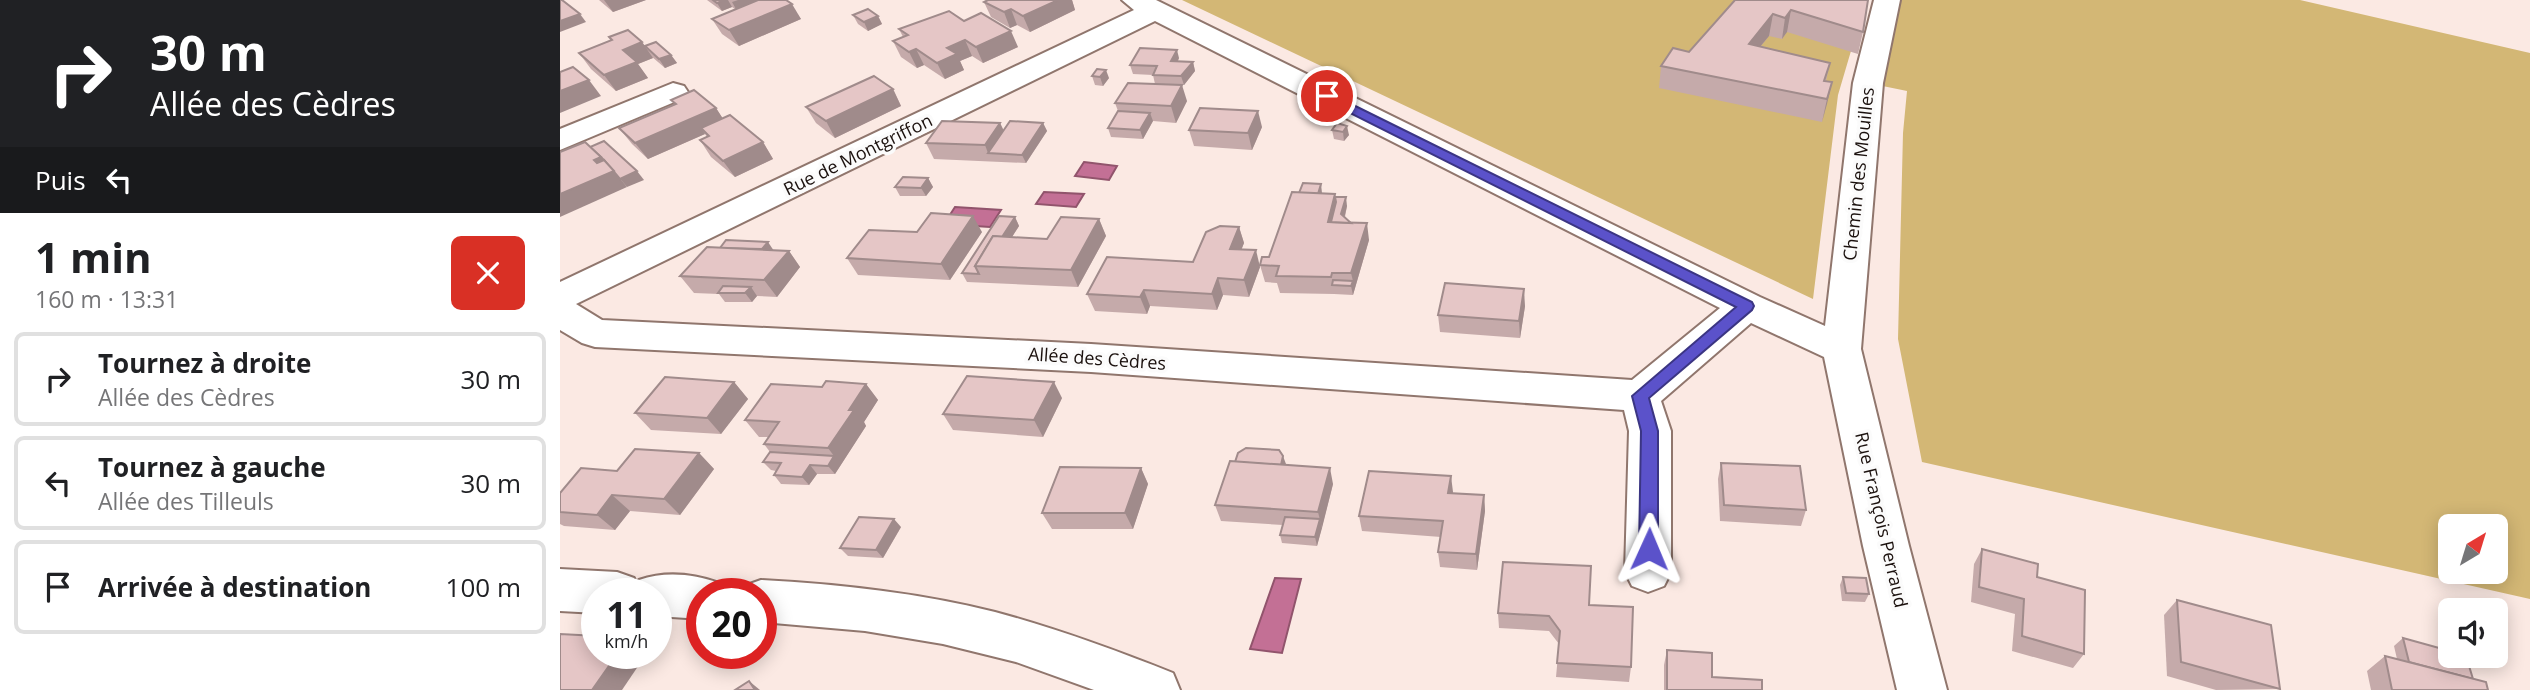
<!DOCTYPE html>
<html lang="fr">
<meta charset="utf-8">
<style>
:root{--surface:#fff;--page:#f2f2f2;--text:#202124;--muted:#757577;--line:#e0e0e0}
body{margin:0;font-family:"Open Sans",sans-serif;background:var(--page);color:var(--text);height:100vh;display:flex;flex-direction:column;font-size:26px;white-space:nowrap}
*{box-sizing:border-box;margin:0}
p{font-size:23px;color:var(--muted)}
.icon{flex:none;width:38px;height:38px;fill:none;stroke:currentColor;stroke-width:2;stroke-linecap:round;stroke-linejoin:round}
.map{position:relative;flex:1;overflow:hidden}
.sheet{display:flex;flex-direction:column;background:var(--surface);width:560px}
.sheet>*{flex:none}
.top-card{background:#202124;color:#fff;overflow:hidden}
.needle{width:46px;rotate:38deg}
.buttons{position:absolute;left:1878px;top:514px;display:grid;gap:14px}
.buttons a{display:grid;place-items:center;width:70px;height:70px;border-radius:10px;background:var(--surface);box-shadow:0 4px 18px #0003;font-size:35px}
.speed{position:absolute;left:21px;top:578px;display:flex;gap:14px;font-size:35px;font-weight:700;text-align:center}
.speed>*{display:grid;place-content:center;width:91px;height:91px;border-radius:50%;background:var(--surface);box-shadow:0 4px 18px #0003;line-height:1}
.speed small{font-size:18px;font-weight:400}
.speed .limit{border:10px solid #d22;background:#fff;color:#111}
.pin{position:absolute;display:grid;place-items:center;width:60px;height:60px;color:#fff;margin:-30px;border:4px solid #fff;border-radius:50%;box-shadow:0 2px 7px #0007}
.me{position:absolute;width:77px;margin:-38px;rotate:1deg;stroke-linejoin:round;filter:drop-shadow(0 0 5px #0008)}
.turn{display:flex;align-items:center;gap:24px;height:147px;padding:0 35px;font-size:32px}
.turn .icon{width:91px;height:91px;stroke-width:2.5}
.turn b{display:block;font-size:49px;line-height:60px}
.then{display:flex;align-items:center;height:66px;padding:0 35px;background:#0003;gap:14px;font-size:26px}
.round{display:grid;place-items:center;flex:none;width:74px;height:74px;border-radius:10px;background:var(--page)}
.overview{display:flex;align-items:center;justify-content:space-between;height:119px;padding:0 35px}
h1{font-size:42px;font-weight:700;line-height:52px}
ul{padding:0;list-style:none}
li{display:flex;align-items:center;gap:21px;height:94px;margin:0 14px 10px;padding:0 21px;border:4px solid var(--line);border-radius:10px}
li div{flex:1}
li b{display:block;font-size:26px}
li em{font-style:normal}
main{display:flex;flex:1;min-height:0}
.map>svg:first-child{display:block}
.green{fill:#d3b775;fill-rule:evenodd}
.water{fill:#c37095;stroke:#91546c;stroke-width:2}
.lines{fill:none;stroke-linecap:round;stroke-linejoin:round}
.minor-casing{stroke:#90766d;stroke-width:4}
.minor{fill:#fff;fill-rule:evenodd}
.wall{fill:#c5aaaa}
.shaded-wall{fill:#a08b8b}
.building{fill:#e5c6c6;stroke:#a08b8b;stroke-width:2}
.route{fill:#5b52ca;stroke:#3b3583;stroke-width:2}
.labels{text-anchor:middle;stroke-width:7;stroke-linejoin:round;paint-order:stroke}
.street-label{font-size:18px;fill:#1b110e;stroke:#fbfbfb}
</style>
<main>
<section class="sheet">
<div class="top-card">
<div class="turn"><svg class="icon" aria-label="right" viewBox="0 0 24 24"><path d="M7 20v-9h11M14 6l5 5-5 5"/></svg><div><b>30 m</b>Allée des Cèdres</div></div>
<div class="then">Puis<svg class="icon" aria-label="left" viewBox="0 0 24 24"><path d="M17 20v-9H6M10 6l-5 5 5 5"/></svg></div>
</div>
<div class="overview"><div><h1>1 min</h1><p>160 m · 13:31</p></div><a class="round" style="background:#d93025;color:#fff"><svg class="icon" aria-label="close" viewBox="0 0 24 24"><path d="M6 6l12 12M18 6L6 18"/></svg></a></div>
<ul>
<li><svg class="icon" aria-label="right" viewBox="0 0 24 24"><path d="M7 20v-9h11M14 6l5 5-5 5"/></svg><div><b>Tournez à droite</b><p>Allée des Cèdres</p></div><em>30 m</em></li>
<li><svg class="icon" aria-label="left" viewBox="0 0 24 24"><path d="M17 20v-9H6M10 6l-5 5 5 5"/></svg><div><b>Tournez à gauche</b><p>Allée des Tilleuls</p></div><em>30 m</em></li>
<li><svg class="icon" aria-label="arrive" viewBox="0 0 24 24"><path d="M6 21V4h12l-3 4 3 4H6"/></svg><div><b>Arrivée à destination</b></div><em>100 m</em></li>
</ul>
</section>
<div class="map">
<svg width="1970" height="690" viewBox="0 0 1970 690">
<rect width="100%" height="100%" fill="#fbe9e3"/>
<g class="green">
<polygon points="622,0 1306,0 1278,95 1253,299"/>
<path d="M1341,0H1740L1970,53V599L1362,462L1338,339L1343,133L1347,91L1308,83ZM1890,527H1936V572H1890Z"/>
</g>
<g class="water">
<polygon points="524,162 557,166 549,180 515,176"/>
<polygon points="484,192 524,194 516,207 476,204"/>
<polygon points="395,207 441,210 430,227 384,224"/>
<polygon points="715,578 741,579 722,653 690,649"/>
</g>
<g class="lines">
<defs>
<g id="minor">
<path d="M562,0H596L1200,297L1265,326L1293,83L1314,0H1340L1323,83L1301,349L1349,546L1387,690H1337L1303,546L1264,357L1191,323L1101,401L1111,431V572L1104,586L1088,592L1072,586L1065,572L1069,431L1064,410L531,372L35,347L22,343L0,330V282L574,10ZM595,21L1160,308L1072,380L531,344L42,320L16,304Z"/>
<polygon points="113,83 124,86 128,92 124,98 0,150 0,129"/>
<path d="M0,569L57,572L74,578L77,586L79,580C105,571 134,574 159,583L163,593H142V619L96,616V593H37V613L0,611Z"/>
<path d="M201,580C279,584 359,593 435,612C495,628 555,650 613,673L620,690H534L456,662L383,644L305,631L201,622V593H181L184,586Z"/>
</g>
</defs>
<use href="#minor" class="minor-casing"/>
<use href="#minor" class="minor"/>
</g>
<g class="wall">
<polygon points="39,0 86,0 53,12"/>
<polygon points="147,0 226,0 241,19 179,46 162,34 152,19 175,9 172,7 162,11"/>
<polygon points="428,0 512,0 515,10 470,32 457,25 450,28 431,17 424,2"/>
<polygon points="1175,0 1308,0 1303,32 1298,54 1227,32 1222,39 1209,36 1201,46 1270,63 1266,81 1272,82 1262,122 1099,88 1101,66 1129,52"/>
<polygon points="293,15 318,16 322,24 308,31 298,24"/>
<polygon points="404,21 458,47 423,63 412,56 400,61 404,70 385,79 364,65 357,68 341,57 333,41 343,37 339,29"/>
<polygon points="49,37 82,42 85,46 111,55 117,63 105,68 91,56 93,58 78,64 88,78 56,91 31,69 19,53 51,40"/>
<polygon points="619,58 618,61 633,62 635,71 624,85 595,84 593,75 573,74 570,65"/>
<polygon points="532,76 549,78 543,86 535,85"/>
<polygon points="333,89 341,106 275,138 256,123 246,107"/>
<polygon points="111,100 156,108 163,119 203,142 213,159 175,177 151,157 140,140 147,137 145,134 88,159 72,144 59,128 115,105"/>
<polygon points="627,101 616,123 593,121 583,139 551,137 548,128 558,111 555,103"/>
<polygon points="440,123 444,131 483,123 487,131 466,163 374,159 366,143"/>
<polygon points="777,123 789,135 784,141 774,139 772,130"/>
<polygon points="702,127 692,150 634,146 629,130"/>
<polygon points="368,178 373,187 366,196 340,196 335,187"/>
<polygon points="762,193 762,194 775,194 775,197 787,206 785,217 809,240 793,295 774,294 720,293 717,283 705,282 700,265 709,257"/>
<polygon points="455,217 459,226 452,237 487,239 539,219 546,236 518,287 407,282 402,273"/>
<polygon points="679,227 684,243 681,250 700,267 689,297 663,295 657,310 590,306 587,314 535,311 527,294 633,262"/>
<polygon points="357,232 422,232 390,280 298,275 287,258"/>
<polygon points="213,250 229,251 240,267 217,297 197,296 192,302 165,302 159,294 134,293 120,276"/>
<polygon points="965,306 960,338 880,332 878,315"/>
<polygon points="174,382 188,399 161,434 91,430 75,413"/>
<polygon points="306,384 318,400 304,422 306,426 275,474 257,474 249,485 221,484 214,475 216,471 211,470 203,462 210,452 204,444 208,437 199,437 185,420 262,387"/>
<polygon points="502,398 483,437 393,430 383,414"/>
<polygon points="139,453 154,469 120,515 70,511 55,530 4,526 0,524 0,493 57,471"/>
<polygon points="1161,463 1246,510 1241,526 1160,521 1158,479"/>
<polygon points="726,465 773,484 757,546 722,543 720,535 723,525 661,521 655,505"/>
<polygon points="581,468 588,484 573,529 492,529 482,513"/>
<polygon points="893,493 924,495 925,511 917,570 880,567 878,552 881,537 802,531 799,516"/>
<polygon points="341,527 323,558 288,556 280,548"/>
<polygon points="1422,549 1477,577 1524,654 1513,668 1452,651 1455,614 1411,602 1414,564"/>
<polygon points="1283,577 1309,594 1305,602 1282,601 1280,585"/>
<polygon points="1617,600 1720,689 1656,690 1607,676 1604,615"/>
<polygon points="1029,605 1071,667 1069,682 996,677 999,644 989,631 939,628 938,613"/>
<polygon points="1843,638 1913,679 1928,690 1811,690 1807,671 1825,656 1837,659 1834,646"/>
<polygon points="1107,650 1152,677 1202,690 1104,690 1104,665"/>
</g>
<g class="shaded-wall">
<polygon points="44,0 86,0 53,12"/>
<polygon points="165,0 168,0 172,7 162,11 157,3"/>
<polygon points="178,0 204,0 177,11 172,2"/>
<polygon points="498,0 512,0 515,10 470,32 463,16"/>
<polygon points="232,4 241,19 179,46 169,30"/>
<polygon points="451,9 457,25 450,28 444,12"/>
<polygon points="1231,10 1227,32 1222,39 1225,18"/>
<polygon points="20,14 26,22 0,32 0,21"/>
<polygon points="1213,14 1209,36 1185,65 1189,44"/>
<polygon points="318,16 322,24 308,31 304,22"/>
<polygon points="451,31 458,47 423,63 416,47"/>
<polygon points="405,40 412,56 400,61 404,70 385,79 377,63 387,48"/>
<polygon points="82,42 93,58 78,64 88,78 56,91 44,75 63,50"/>
<polygon points="356,49 364,65 357,68 349,52"/>
<polygon points="617,50 619,58 613,70 611,61"/>
<polygon points="111,55 117,63 105,68 99,59"/>
<polygon points="633,62 635,71 624,85 621,76"/>
<polygon points="546,70 549,78 543,86 540,77"/>
<polygon points="29,80 41,96 0,113 0,91"/>
<polygon points="1272,82 1267,104 1262,122 1267,99"/>
<polygon points="622,85 627,101 616,123 611,106"/>
<polygon points="333,89 341,106 275,138 266,121"/>
<polygon points="156,108 167,125 141,128 145,134 88,159 75,143"/>
<polygon points="698,111 702,127 692,150 688,133"/>
<polygon points="590,113 593,121 583,139 580,130"/>
<polygon points="440,123 448,140 428,153 425,145"/>
<polygon points="483,123 487,131 466,163 462,155"/>
<polygon points="787,126 789,135 784,141 783,132"/>
<polygon points="203,142 213,159 175,177 163,161"/>
<polygon points="41,157 54,171 67,187 0,217 0,194 34,160"/>
<polygon points="77,171 84,180 67,187 60,179"/>
<polygon points="368,178 373,187 366,196 361,188"/>
<polygon points="761,184 762,193 760,201 757,196"/>
<polygon points="775,194 778,211 773,230 768,222"/>
<polygon points="786,197 787,206 783,223 781,214"/>
<polygon points="413,216 422,232 390,280 381,264"/>
<polygon points="455,217 459,226 433,267 423,266"/>
<polygon points="539,219 546,236 518,287 511,270"/>
<polygon points="807,223 809,240 793,295 791,286 793,281 791,273"/>
<polygon points="679,227 684,243 675,266 670,249"/>
<polygon points="208,242 214,251 196,257"/>
<polygon points="696,250 700,267 689,297 684,280"/>
<polygon points="229,251 240,267 217,297 204,280"/>
<polygon points="658,278 663,295 657,310 652,294"/>
<polygon points="191,287 197,296 192,302 185,293"/>
<polygon points="964,289 965,306 960,338 959,321"/>
<polygon points="584,290 590,306 587,314 580,297"/>
<polygon points="174,382 188,399 161,434 147,418"/>
<polygon points="494,382 502,398 483,437 474,420"/>
<polygon points="306,384 318,400 304,422 306,426 275,474 268,466 274,456 268,448 289,410"/>
<polygon points="139,453 154,469 120,515 104,499"/>
<polygon points="723,456 726,464 721,481 719,472"/>
<polygon points="250,465 257,474 249,485 242,477"/>
<polygon points="581,468 588,484 573,529 565,513"/>
<polygon points="770,468 773,484 762,528 758,512"/>
<polygon points="891,476 893,492 890,509 888,493"/>
<polygon points="52,495 70,511 55,530 37,515"/>
<polygon points="924,495 925,511 917,570 916,554"/>
<polygon points="334,519 341,527 323,558 316,550"/>
<polygon points="760,519 762,528 757,546 755,537"/>
<polygon points="58,653 87,653 62,690 32,690"/>
<polygon points="189,681 200,690 195,690"/>
</g>
<g class="building">
<polygon points="0,0 2,0 20,14 0,21"/>
<polygon points="153,0 165,0 157,3"/>
<polygon points="198,0 226,0 232,4 169,30 152,19"/>
<polygon points="428,0 498,0 463,16 451,9 444,12 424,2"/>
<polygon points="1175,0 1308,0 1303,32 1231,10 1225,18 1213,14 1189,44 1270,63 1264,81 1272,82 1267,99 1101,66 1113,48 1129,52"/>
<polygon points="308,9 318,16 304,22 293,15"/>
<polygon points="389,11 404,21 421,13 451,31 416,47 405,40 387,48 397,54 377,63 356,49 349,52 333,41 348,35 339,29"/>
<polygon points="68,30 82,42 63,50 77,62 44,75 19,53 52,40 49,37"/>
<polygon points="96,42 111,55 99,59 85,46"/>
<polygon points="580,48 617,50 611,61 633,62 621,76 593,75 597,66 570,65"/>
<polygon points="13,67 29,80 0,91 0,72"/>
<polygon points="537,69 546,70 540,77 532,76"/>
<polygon points="314,76 333,89 266,121 246,107"/>
<polygon points="568,83 622,85 611,106 555,103"/>
<polygon points="134,90 156,108 75,143 59,128 116,104 111,100"/>
<polygon points="640,108 698,111 688,133 629,130"/>
<polygon points="558,111 590,113 580,130 548,128"/>
<polygon points="170,115 203,142 163,161 140,140 149,136 141,128"/>
<polygon points="382,121 440,123 425,145 366,143"/>
<polygon points="450,121 483,123 462,155 428,153"/>
<polygon points="777,123 787,126 783,132 772,130"/>
<polygon points="44,141 77,171 60,179 44,160 30,147"/>
<polygon points="25,142 41,157 34,160 37,163 44,160 54,171 0,194 0,152"/>
<polygon points="343,177 368,178 361,188 335,187"/>
<polygon points="743,183 761,184 758,194 739,193"/>
<polygon points="732,192 775,194 768,222 807,223 791,273 772,273 771,277 716,276 719,266 700,265 702,257 709,257"/>
<polygon points="775,197 786,197 781,214 791,223 771,222 776,202"/>
<polygon points="371,213 413,216 381,264 287,258 309,230 357,232"/>
<polygon points="439,216 455,217 442,237 433,236 415,266 419,274 402,273"/>
<polygon points="501,217 539,219 511,270 415,266 433,236 487,239"/>
<polygon points="660,226 679,227 670,249 696,250 684,280 658,278 652,294 584,290 580,297 527,294 547,257 633,262 646,232"/>
<polygon points="166,240 208,242 202,249 160,248"/>
<polygon points="147,247 229,251 204,280 120,276"/>
<polygon points="773,280 793,281 791,286 772,285"/>
<polygon points="885,283 964,289 959,321 878,315"/>
<polygon points="163,286 191,287 185,293 158,293"/>
<polygon points="407,376 494,382 474,420 383,414"/>
<polygon points="105,377 174,382 147,418 75,413"/>
<polygon points="266,381 306,384 289,410 294,410 268,448 204,444 219,422 185,420 211,384 262,387"/>
<polygon points="686,448 719,450 723,456 721,465 675,462 678,453"/>
<polygon points="75,449 139,453 104,499 52,495 37,515 0,512 0,493 21,468 57,471"/>
<polygon points="210,452 274,456 268,466 250,465 242,477 214,475 221,463 203,462"/>
<polygon points="670,461 770,468 758,512 655,505"/>
<polygon points="1161,463 1240,466 1246,510 1164,505"/>
<polygon points="500,467 581,468 565,513 482,513"/>
<polygon points="809,471 891,476 888,493 924,495 916,554 878,552 883,521 799,516"/>
<polygon points="299,517 334,519 316,550 280,548"/>
<polygon points="725,517 760,519 755,537 720,535"/>
<polygon points="1422,549 1478,564 1477,577 1525,590 1524,654 1462,636 1464,599 1419,587"/>
<polygon points="943,562 1031,566 1029,605 1073,607 1071,667 997,663 1000,631 989,616 938,613"/>
<polygon points="1283,577 1306,578 1309,594 1286,593"/>
<polygon points="1617,600 1711,625 1720,689 1621,662"/>
<polygon points="0,634 37,636 37,653 58,653 32,690 0,690"/>
<polygon points="1843,638 1890,651 1890,656 1906,656 1913,679 1849,662"/>
<polygon points="1107,650 1152,653 1152,677 1202,680 1202,690 1107,690"/>
<polygon points="1825,656 1926,682 1928,690 1832,690"/>
<polygon points="189,681 195,690 175,690"/>
</g>
<polygon class="route" points="767,92 1192,302 1194,306 1192,310 1089,398 1098,431 1098,549 1095,554 1089,557 1082,554 1079,549 1081,431 1072,396 1176,307 762,99 762,93"/>
<g class="labels">
<g class="street-label">
<text transform="translate(298 155) rotate(-26)" y="6">Rue de Montgriffon</text>
<text transform="translate(1299 174) rotate(-84)" y="6">Chemin des Mouilles</text>
<text transform="translate(537 359) rotate(4)" y="6">Allée des Cèdres</text>
<text transform="translate(1321 520) rotate(77)" y="6">Rue François Perraud</text>
</g>
</g>
</svg>
<div class="buttons">
<a><svg class="needle" viewBox="-14 -14 28 28"><path d="M0-13l5 13h-10z" fill="#e53935"/><path d="M0 13l5-13h-10z" fill="#757577"/></svg></a>
<a><svg class="icon" aria-label="sound" viewBox="0 0 24 24"><path d="M4 9h4l5-4v14l-5-4H4zM17 9q2 3 0 6"/></svg></a>
</div>
<div class="speed"><div>11<small>km/h</small></div><div class="limit">20</div></div>
<div class="pin" style="left:767px;top:96px;background:#d93025"><svg class="icon" aria-label="arrive" viewBox="0 0 24 24"><path d="M6 21V4h12l-3 4 3 4H6"/></svg></div>
<svg class="me" style="left:1089px;top:549px" viewBox="-20 -20 40 40"><path d="M0-17L14 15 0 8-14 15z" fill="#5b52ca" stroke="#fff" stroke-width="4"/></svg>
</div>
</main>
